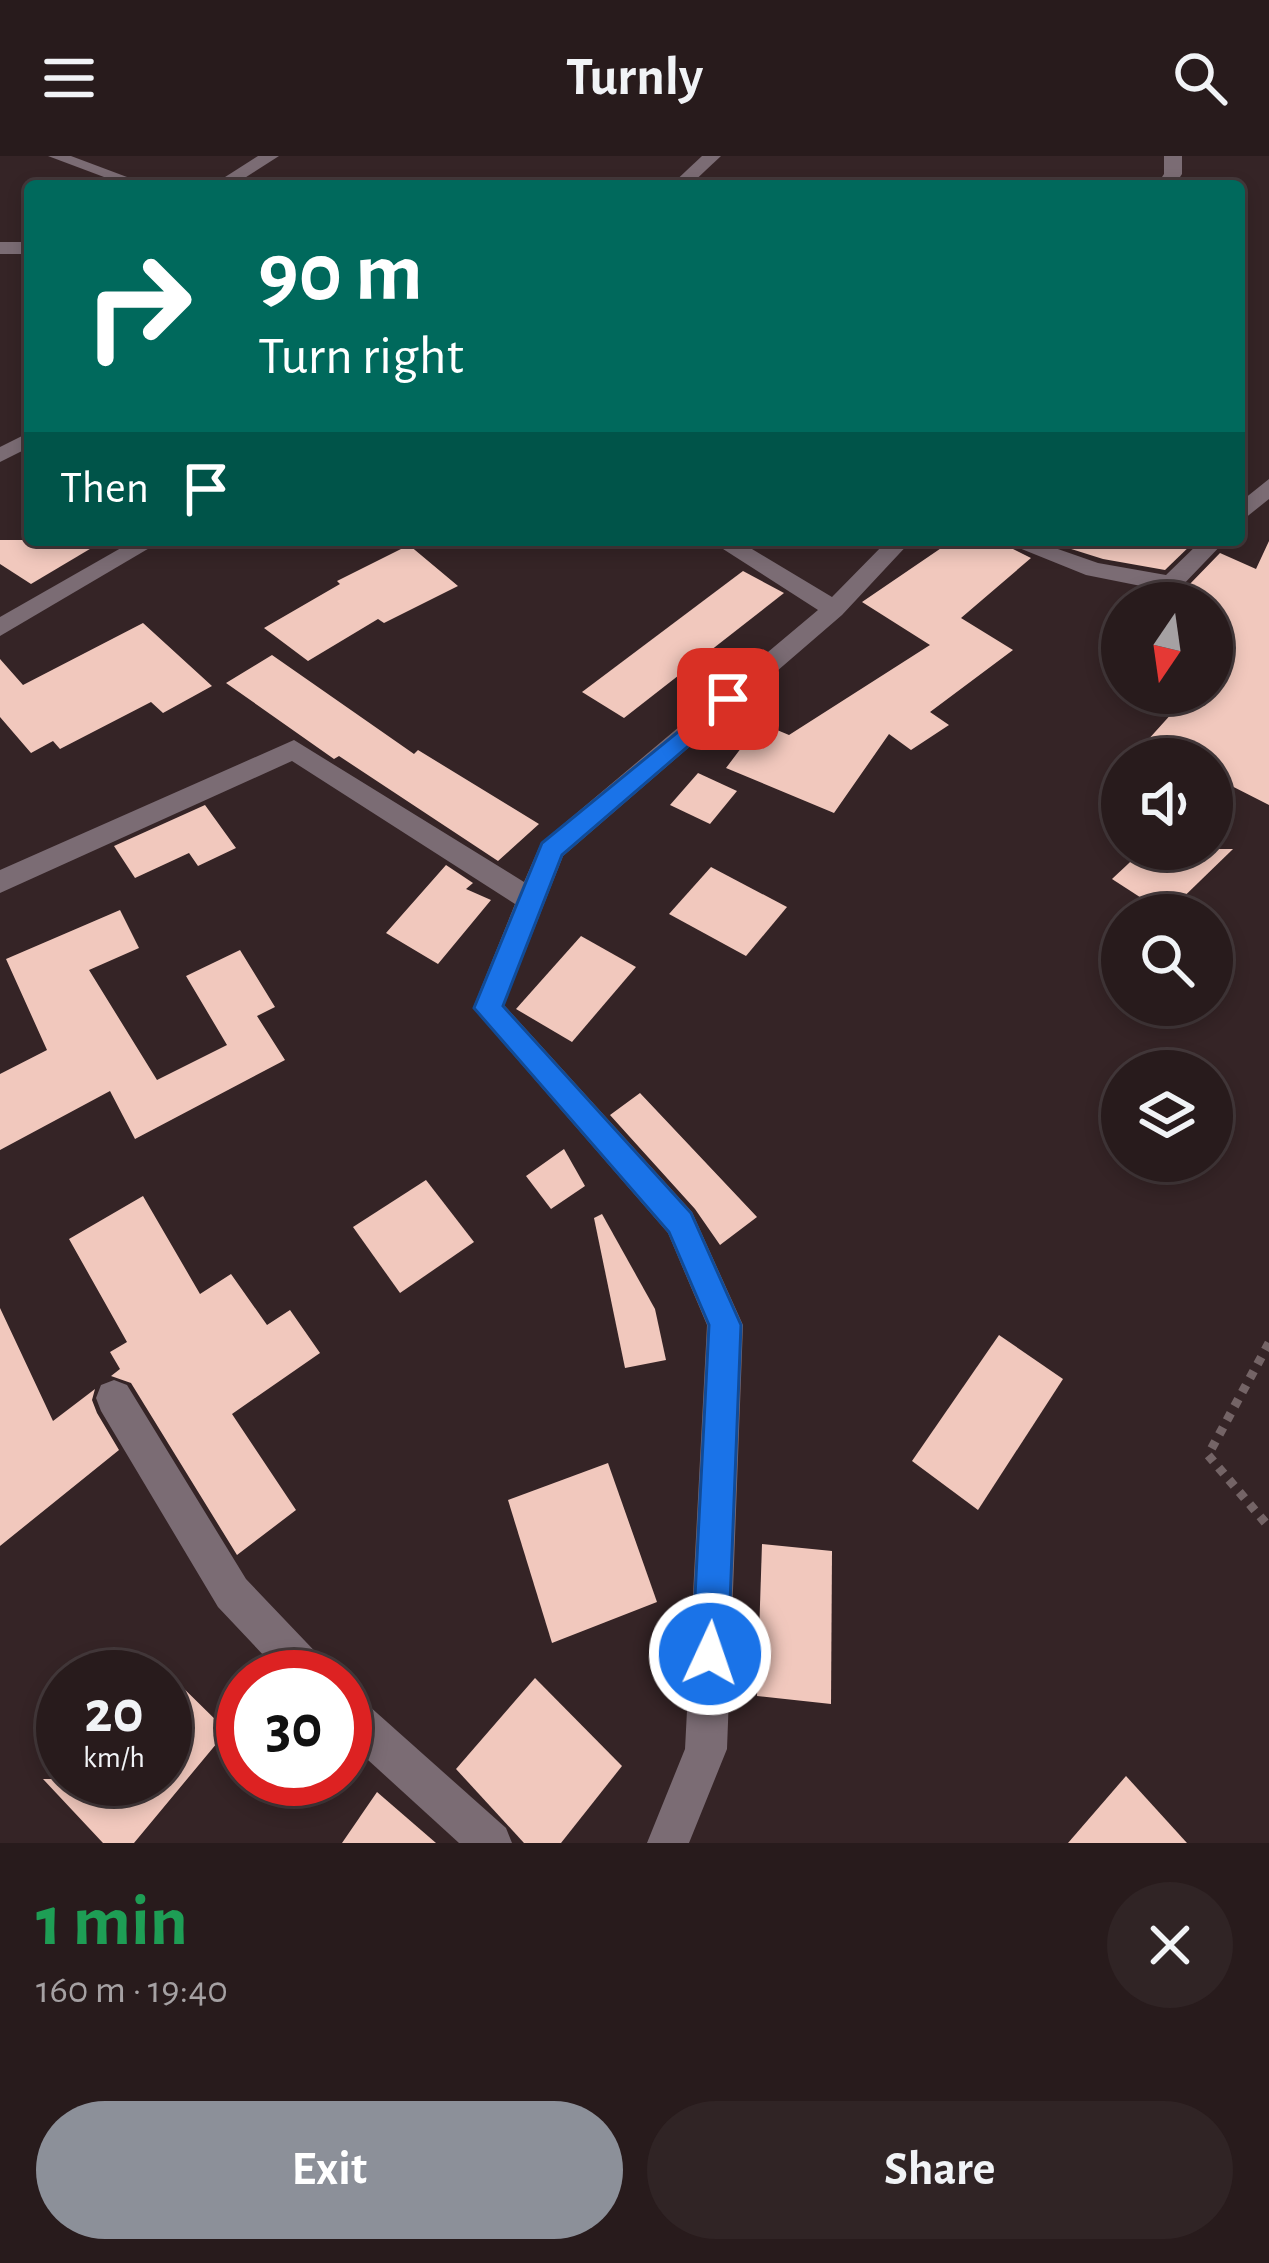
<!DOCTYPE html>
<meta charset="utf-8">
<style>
:root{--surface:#281b1c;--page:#302425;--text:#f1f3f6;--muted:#a5a1a3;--line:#44393b;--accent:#8c9099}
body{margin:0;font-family:"Alegreya Sans",sans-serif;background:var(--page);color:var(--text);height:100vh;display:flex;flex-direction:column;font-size:45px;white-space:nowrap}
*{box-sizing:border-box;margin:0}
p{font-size:39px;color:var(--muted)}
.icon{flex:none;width:66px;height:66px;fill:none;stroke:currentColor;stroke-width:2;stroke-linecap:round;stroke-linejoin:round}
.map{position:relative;height:1687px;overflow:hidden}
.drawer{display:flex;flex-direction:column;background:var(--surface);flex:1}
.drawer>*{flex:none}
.guide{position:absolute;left:24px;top:24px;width:1221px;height:366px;border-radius:12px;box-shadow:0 6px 18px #0003,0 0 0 3px var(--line);background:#00695c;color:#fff;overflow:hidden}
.needle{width:78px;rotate:193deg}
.fabs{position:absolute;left:1101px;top:426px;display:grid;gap:24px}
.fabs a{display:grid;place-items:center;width:132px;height:132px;border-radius:50%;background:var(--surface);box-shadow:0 6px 18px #0003,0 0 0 3px var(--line);font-size:60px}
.speed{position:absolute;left:36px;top:1494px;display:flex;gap:24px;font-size:60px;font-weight:700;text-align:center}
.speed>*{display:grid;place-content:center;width:156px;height:156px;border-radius:50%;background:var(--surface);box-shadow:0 6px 18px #0003,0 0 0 3px var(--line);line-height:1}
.speed small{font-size:30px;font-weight:400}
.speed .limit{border:18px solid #d22;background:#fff;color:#111}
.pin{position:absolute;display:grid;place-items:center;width:102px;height:102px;color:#fff;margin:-51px;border-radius:24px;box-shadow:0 6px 18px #0006}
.me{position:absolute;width:132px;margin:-66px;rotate:3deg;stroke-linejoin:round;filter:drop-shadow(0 0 9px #0008)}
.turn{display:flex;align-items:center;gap:42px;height:252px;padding:0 36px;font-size:54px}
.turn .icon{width:156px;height:156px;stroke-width:2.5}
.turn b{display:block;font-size:84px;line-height:102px}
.then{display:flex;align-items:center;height:114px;padding:0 36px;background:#0003;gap:24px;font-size:45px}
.round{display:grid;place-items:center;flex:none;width:126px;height:126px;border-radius:63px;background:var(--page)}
.headline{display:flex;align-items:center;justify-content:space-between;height:204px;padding:0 36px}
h1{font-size:72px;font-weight:700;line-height:90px;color:#1e9e55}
.cta{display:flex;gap:24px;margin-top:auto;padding:24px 36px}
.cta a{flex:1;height:138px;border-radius:72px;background:var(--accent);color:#fff;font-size:48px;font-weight:700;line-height:138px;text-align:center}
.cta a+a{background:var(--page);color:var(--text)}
header{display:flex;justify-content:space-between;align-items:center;height:156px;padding:0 36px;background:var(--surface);font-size:54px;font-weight:700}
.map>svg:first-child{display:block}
.building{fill:#f1c8bd}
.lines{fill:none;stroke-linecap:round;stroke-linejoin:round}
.path{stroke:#746466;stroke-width:9;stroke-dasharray:8 8;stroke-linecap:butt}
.lane{fill:#7b6c74;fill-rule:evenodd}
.street{fill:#7b6c74;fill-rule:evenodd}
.route{fill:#1a73e8;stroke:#114b97;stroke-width:3}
</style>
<header><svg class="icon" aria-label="menu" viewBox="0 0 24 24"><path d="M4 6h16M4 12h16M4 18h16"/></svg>Turnly<svg class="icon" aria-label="search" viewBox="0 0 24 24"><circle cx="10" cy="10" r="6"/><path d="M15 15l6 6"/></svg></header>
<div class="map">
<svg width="1269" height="1687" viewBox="0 0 1269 1687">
<rect width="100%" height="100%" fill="#352426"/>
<g class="building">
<polygon points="0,384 105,384 31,428 0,408"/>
<polygon points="953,384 995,384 1031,402 961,462 1013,494 930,556 949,569 911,594 889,578 834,657 726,612 760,567 789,579 930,489 862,446"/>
<polygon points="1070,384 1190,384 1194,386 1165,414 1103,403 1068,392"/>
<polygon points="1269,385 1269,649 1212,620 1212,603 1179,603 1146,586 1183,545 1194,550 1200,537 1212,537 1212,511 1230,470 1212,461 1212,447 1179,447 1193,432 1187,431 1220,397 1256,413"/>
<polygon points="409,389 458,430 384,467 378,463 308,505 264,472 340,428 337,425"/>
<polygon points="743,415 784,437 624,562 582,536"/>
<polygon points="143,467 212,530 163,557 151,546 60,593 53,585 31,597 0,561 0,503 23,529"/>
<polygon points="272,499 414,598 418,594 539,668 498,705 339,600 334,603 226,527"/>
<polygon points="698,617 737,635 710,668 670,649"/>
<polygon points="205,649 236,692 198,710 189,697 135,722 114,690"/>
<polygon points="1144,693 1233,693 1166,758 1112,723"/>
<polygon points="446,709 473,727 466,733 491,744 438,808 386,777"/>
<polygon points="711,711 787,751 746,800 669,758"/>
<polygon points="120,754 139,792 89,814 157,924 227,889 186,820 240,794 275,851 257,860 285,904 135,983 110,935 0,994 0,918 47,894 6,803"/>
<polygon points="581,780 636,811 572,886 516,853"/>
<polygon points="640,937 757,1061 720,1089 695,1053 610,959"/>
<polygon points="564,993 585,1030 551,1053 526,1020"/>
<polygon points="426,1024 474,1086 400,1137 353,1071"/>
<polygon points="143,1040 200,1138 231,1118 267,1169 290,1154 320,1197 232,1258 296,1354 237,1399 131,1227 111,1220 120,1213 110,1196 127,1186 69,1083"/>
<polygon points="602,1058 655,1153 666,1204 625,1212 594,1062"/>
<polygon points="0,1152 53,1265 95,1233 92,1244 97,1257 119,1294 0,1390"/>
<polygon points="999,1179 1063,1223 978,1354 912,1305"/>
<polygon points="608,1307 657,1446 552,1487 508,1344"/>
<polygon points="762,1388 832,1395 831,1548 757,1540"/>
<polygon points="165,1514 227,1575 134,1687 103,1687 43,1623 165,1623"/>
<polygon points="535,1522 622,1610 561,1687 524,1687 456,1613"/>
<polygon points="1126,1620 1187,1687 1068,1687"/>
<polygon points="377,1636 436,1687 342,1687"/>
</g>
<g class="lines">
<polyline class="path" points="1269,1187 1208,1299 1269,1371"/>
<polygon class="lane" points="48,0 71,0 151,30 128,30"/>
<g class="street">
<polygon points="258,0 279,0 232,30 211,30"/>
<polygon points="702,0 721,0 689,30 670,30"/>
<polygon points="1164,0 1182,0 1182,18 1174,30 1156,30 1164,18"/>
<rect x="0" y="86" width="30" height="12"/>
<polygon points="30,276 30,291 0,306 0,291"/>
<polygon points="1269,323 1269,343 1239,367 1239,347"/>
<polygon points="135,384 163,384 0,480 0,461"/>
<polygon points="709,384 737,384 832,441 888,384 912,384 842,459 563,700 504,849 692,1056 743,1169 727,1593 689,1687 647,1687 685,1593 707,1169 668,1077 473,852 515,748 292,605 0,737 0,714 294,584 524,726 541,687 818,454"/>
<polygon points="999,384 1032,384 1098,407 1166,419 1202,384 1226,384 1179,433 1171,436 1086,419"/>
<polygon points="114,1224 127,1229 246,1423 326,1507 332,1521 284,1521 218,1451 101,1255 96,1242 101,1229"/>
<polygon points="345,1535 359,1541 506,1672 512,1687 459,1687 345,1583"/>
</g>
</g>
<polygon class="route" points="728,535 736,538 736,549 562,699 503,850 691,1057 741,1169 728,1498 723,1511 710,1517 697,1511 692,1498 709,1169 669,1076 474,852 542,687"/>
</svg>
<div class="fabs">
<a><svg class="needle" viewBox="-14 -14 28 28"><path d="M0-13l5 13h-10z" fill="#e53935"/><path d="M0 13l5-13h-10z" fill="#a5a1a3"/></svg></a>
<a><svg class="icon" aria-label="sound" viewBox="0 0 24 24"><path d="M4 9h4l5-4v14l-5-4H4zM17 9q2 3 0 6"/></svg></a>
<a><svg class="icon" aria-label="search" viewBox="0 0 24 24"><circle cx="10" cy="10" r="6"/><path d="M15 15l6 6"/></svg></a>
<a><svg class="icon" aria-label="layers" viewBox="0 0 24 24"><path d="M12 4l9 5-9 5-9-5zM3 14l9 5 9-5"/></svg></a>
</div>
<div class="speed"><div>20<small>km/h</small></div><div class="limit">30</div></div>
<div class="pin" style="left:728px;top:543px;background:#d93025"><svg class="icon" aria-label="arrive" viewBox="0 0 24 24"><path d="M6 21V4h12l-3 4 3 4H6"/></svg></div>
<svg class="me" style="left:710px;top:1498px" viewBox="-20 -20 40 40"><circle r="17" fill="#1a73e8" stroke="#fff" stroke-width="3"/><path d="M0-11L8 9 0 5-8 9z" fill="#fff"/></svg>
<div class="guide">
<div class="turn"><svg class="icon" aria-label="right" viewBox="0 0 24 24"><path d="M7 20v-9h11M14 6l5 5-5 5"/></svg><div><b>90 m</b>Turn right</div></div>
<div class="then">Then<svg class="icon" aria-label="arrive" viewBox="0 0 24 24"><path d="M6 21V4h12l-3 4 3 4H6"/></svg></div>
</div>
</div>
<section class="drawer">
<div class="headline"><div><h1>1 min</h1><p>160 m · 19:40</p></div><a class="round"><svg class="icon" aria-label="close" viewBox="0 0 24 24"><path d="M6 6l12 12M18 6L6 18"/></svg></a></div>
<div class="cta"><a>Exit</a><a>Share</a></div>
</section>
